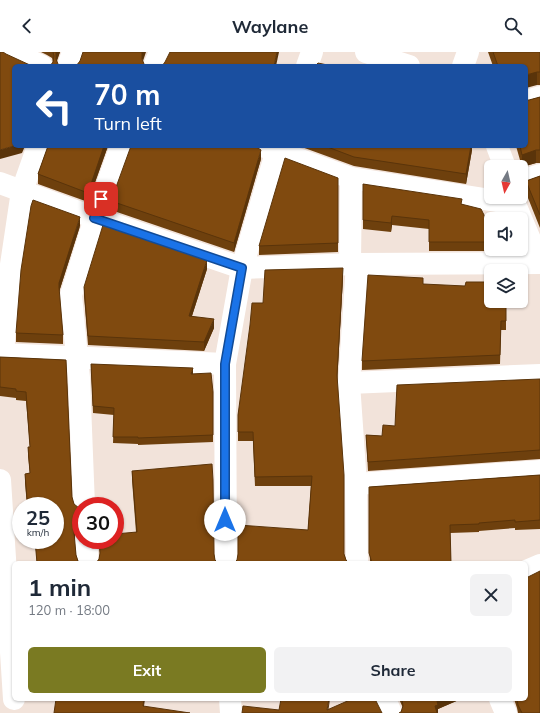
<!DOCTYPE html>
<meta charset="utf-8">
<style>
:root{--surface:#fff;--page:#f2f2f3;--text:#1f2937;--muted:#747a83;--accent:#7a7a22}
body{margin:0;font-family:Mulish,sans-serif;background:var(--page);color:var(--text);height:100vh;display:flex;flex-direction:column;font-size:15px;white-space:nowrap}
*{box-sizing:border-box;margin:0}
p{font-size:13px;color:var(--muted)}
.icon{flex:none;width:22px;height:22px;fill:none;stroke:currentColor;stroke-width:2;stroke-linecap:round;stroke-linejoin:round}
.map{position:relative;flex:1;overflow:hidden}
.panel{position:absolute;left:12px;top:509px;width:516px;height:140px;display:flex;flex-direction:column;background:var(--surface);border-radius:6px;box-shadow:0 1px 3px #0004}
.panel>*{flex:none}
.top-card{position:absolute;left:12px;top:12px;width:516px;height:84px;border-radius:6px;box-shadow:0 1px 3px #0004;background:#1a4fa0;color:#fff;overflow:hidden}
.needle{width:26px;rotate:188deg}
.fabs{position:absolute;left:484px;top:108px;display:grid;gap:8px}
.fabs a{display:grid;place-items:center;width:44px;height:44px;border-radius:6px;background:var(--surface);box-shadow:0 1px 3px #0004;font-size:20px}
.speed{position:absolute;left:12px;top:445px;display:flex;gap:8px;font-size:20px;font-weight:700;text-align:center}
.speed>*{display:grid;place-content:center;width:52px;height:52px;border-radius:50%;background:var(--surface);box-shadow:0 1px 3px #0004;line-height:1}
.speed small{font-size:10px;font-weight:400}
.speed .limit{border:6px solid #d22;background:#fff;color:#111}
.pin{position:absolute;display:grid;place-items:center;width:34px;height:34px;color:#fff;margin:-17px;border-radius:8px;box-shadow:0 2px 6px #0006}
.me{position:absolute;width:44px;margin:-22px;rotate:0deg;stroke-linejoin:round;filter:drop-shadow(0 0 3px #0008)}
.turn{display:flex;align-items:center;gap:14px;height:84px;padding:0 16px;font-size:18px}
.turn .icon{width:52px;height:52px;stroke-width:2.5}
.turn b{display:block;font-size:28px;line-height:34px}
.round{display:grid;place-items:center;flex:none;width:42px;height:42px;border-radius:6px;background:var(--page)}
.headline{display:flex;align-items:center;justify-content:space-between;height:68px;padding:0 16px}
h1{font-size:24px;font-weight:700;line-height:30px}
.action{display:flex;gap:8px;margin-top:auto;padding:8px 16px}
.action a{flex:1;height:46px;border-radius:6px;background:var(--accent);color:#fff;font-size:16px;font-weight:700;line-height:46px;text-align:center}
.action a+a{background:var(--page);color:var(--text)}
header{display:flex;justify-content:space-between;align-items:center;height:52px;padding:0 16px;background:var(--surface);font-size:18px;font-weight:700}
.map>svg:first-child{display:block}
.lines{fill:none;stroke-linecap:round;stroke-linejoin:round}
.minor{stroke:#fff;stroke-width:22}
.wall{fill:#6e400d}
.shaded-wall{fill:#5a340a}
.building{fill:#804a0f;stroke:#5a340a}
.route-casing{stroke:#114b97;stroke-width:10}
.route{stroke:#1a73e8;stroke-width:7}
</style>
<header><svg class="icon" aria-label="back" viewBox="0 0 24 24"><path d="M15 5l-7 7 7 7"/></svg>Waylane<svg class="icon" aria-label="search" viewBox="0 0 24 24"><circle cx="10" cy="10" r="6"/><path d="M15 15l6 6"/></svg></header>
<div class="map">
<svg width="540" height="661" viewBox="0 0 540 661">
<rect width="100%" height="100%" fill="#f2e3da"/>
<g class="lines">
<g class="minor">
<polyline points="11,0 42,14"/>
<polyline points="366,0 409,14"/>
<polyline points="68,14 73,0"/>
<polyline points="154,14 160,0"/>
<polyline points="307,14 312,0"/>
<polyline points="463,14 468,0"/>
<polyline points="526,49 540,45"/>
<polyline points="262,94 351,126 350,211 357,212 349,331 356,432 357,511"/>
<polyline points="497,94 505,115"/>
<polyline points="351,126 515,152"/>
<polyline points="521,129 540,123"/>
<polyline points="0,131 95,166 242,216 357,212 540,211"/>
<polyline points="514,145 515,152 540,211"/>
<polyline points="0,302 225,312"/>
<polyline points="3,302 9,226 22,139 38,94"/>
<polyline points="349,331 540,323"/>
<polyline points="0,428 14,647"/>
<polyline points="356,432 540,419"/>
<polyline points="84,454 79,326 71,243 95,166 121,94"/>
<polyline points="86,488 88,511"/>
<polyline points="226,511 225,312 242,216 278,94"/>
<polyline points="526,519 540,513"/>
<polyline points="230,647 231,661"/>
<polyline points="385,647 391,661"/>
<polyline points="500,647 506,661"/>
</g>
</g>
<g class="wall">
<polygon points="41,0 60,0 57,9 53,10 52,6 47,3"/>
<polygon points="488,0 540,0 540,33 537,33 526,14 493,14"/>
<polygon points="540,45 540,111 536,111 522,115 516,94 526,94 529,48"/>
<polygon points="48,94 108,94 88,150 38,132 38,122"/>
<polygon points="299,94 472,94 472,98 466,132 354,114"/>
<polygon points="261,107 234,200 111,158 111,149"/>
<polygon points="540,124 540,176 526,141 526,129"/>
<polygon points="338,126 338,200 259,203 259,194"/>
<polygon points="363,132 462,152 491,179 491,197 493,197 493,199 429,199 429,177 392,173 391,180 363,177"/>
<polygon points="80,174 59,240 63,283 63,292 16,290 16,281"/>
<polygon points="207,217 192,264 214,276 204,299 88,293 84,244 84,235"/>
<polygon points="343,225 337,327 344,502 346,508 308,478 311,434 255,434 253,389 238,389 238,363 263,251"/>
<polygon points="423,232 506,249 506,278 501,278 500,312 362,318 362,309"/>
<polygon points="0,305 66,308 72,445 80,477 75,482 74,486 76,503 78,509 80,511 37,511 35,488 55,488 55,454 27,454 25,431 25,422 30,421 28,404 28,395 30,395 26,349 16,348 16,346 0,344"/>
<polygon points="91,312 193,322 213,340 213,390 138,393 138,392 113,391 114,363 93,361"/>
<polygon points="540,327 540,407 368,419 366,383 382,384 395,374"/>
<polygon points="132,419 214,502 215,508 99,507 100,503 99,488 115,488 136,480 132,428"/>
<polygon points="540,423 540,477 515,478 515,476 479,479 479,480 450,481 451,511 370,511 369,435"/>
<polygon points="399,647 461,647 438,657 438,661 401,660 403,656"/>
<polygon points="514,647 526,647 540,661 518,661 517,656"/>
</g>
<g class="shaded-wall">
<polygon points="56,0 60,0 56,10"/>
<polygon points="142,0 146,0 143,9 142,7"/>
<polygon points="277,0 279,0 276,14 274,14"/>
<polygon points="537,20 537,33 526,36 526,23"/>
<polygon points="14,94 25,94 22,101 0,107 0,98"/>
<polygon points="104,94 108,94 88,150 88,141"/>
<polygon points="471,94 472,94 472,98 466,132 466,122"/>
<polygon points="261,98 261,107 234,200 234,191"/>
<polygon points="536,98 536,111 522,115 522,103"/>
<polygon points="392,164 392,173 391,180 391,171"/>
<polygon points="80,165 80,174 59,240 59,244 59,231"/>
<polygon points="207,208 207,217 189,273 189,264"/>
<polygon points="343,216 343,225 337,332 337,323"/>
<polygon points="214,267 214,276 204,299 204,290"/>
<polygon points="193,316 193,323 191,322"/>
<polygon points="80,468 80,477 75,482 74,489 74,480 75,473"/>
<polygon points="144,647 145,647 143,661 143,654"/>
<polygon points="329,647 330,647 328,661 327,661"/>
<polygon points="442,647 461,647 438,657 438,661 435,661 435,654 437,649"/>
</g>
<g class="building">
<polygon points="0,0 3,0 6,2 32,14 14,14 14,94 0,98"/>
<polygon points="53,0 56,0 56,7 58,12 60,14 50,14 53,10 54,4"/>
<polygon points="83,0 142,0 142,7 144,12 146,14 76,14 80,9"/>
<polygon points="170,0 277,0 274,14 162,14 165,10"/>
<polygon points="493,0 540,0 540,20 537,20 526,23 526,14 498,14"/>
<polygon points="318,11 332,14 315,14"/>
<polygon points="540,45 540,98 536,98 522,103 520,94 526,94 526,48 529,48"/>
<polygon points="48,94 104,94 88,141 38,122"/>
<polygon points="131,94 255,94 261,98 234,191 111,149"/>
<polygon points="325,94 471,94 466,122 354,105"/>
<polygon points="285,106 338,126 338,191 259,194"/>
<polygon points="540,124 540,163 526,129"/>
<polygon points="363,132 462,147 461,152 481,157 490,175 491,179 491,190 429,190 429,168 392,164 391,171 363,168"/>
<polygon points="33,148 80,165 59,231 59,235 63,283 16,281 21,218 31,154"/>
<polygon points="103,173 207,208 189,264 214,267 204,290 88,284 84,235"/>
<polygon points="343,216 337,323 344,423 344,502 346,508 349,511 234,511 237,508 238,502 238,473 308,478 312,424 255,425 253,380 238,380 238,363 250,273 252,251 263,251 265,218"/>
<polygon points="368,223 423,226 423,232 465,234 466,230 491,230 491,249 506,249 506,269 501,269 500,303 362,309"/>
<polygon points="0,305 66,308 72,445 74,452 79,456 80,468 75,473 74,480 76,503 78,509 80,511 37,511 35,488 55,488 55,454 32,454 32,447 27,447 25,422 30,421 28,395 30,395 26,340 16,339 16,337 0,335"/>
<polygon points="91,312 193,316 191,322 211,321 213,340 213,383 138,386 138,385 113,385 114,356 93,354"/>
<polygon points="540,327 540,398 368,410 366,383 382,384 383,373 395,374 397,333"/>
<polygon points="212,412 213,428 214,502 215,508 218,511 96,511 99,507 100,501 99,488 115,488 115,482 137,480 132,419"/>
<polygon points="540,423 540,468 515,470 515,468 479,471 479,472 450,473 451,511 372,511 369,501 369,435"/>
<polygon points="540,519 540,661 522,661 518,653 517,647 526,647 526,526"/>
<polygon points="56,647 144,647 143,654 190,661 54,661"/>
<polygon points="281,647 329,647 327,658 352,647 375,647 382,661 242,661 243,654 279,658"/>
<polygon points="402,647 442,647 437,649 438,653 435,654 437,661 399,661 401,660 403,654"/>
</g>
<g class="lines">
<defs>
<polyline id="route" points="101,147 94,166 242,216 225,312 225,468"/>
</defs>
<use href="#route" class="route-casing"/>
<use href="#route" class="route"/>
</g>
</svg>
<div class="fabs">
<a><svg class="needle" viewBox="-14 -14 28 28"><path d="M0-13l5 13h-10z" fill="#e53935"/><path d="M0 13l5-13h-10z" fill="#747a83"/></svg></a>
<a><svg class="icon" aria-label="sound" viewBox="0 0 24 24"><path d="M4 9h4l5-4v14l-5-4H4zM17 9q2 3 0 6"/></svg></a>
<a><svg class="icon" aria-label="layers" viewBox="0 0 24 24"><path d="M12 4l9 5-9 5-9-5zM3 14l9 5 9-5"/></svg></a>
</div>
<div class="speed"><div>25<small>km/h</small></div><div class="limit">30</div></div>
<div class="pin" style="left:101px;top:147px;background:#d93025"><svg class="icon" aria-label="arrive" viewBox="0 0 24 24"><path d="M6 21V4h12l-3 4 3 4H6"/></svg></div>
<svg class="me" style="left:225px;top:468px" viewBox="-20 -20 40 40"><circle r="19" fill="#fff"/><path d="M0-13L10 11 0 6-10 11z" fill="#1a73e8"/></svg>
<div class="top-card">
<div class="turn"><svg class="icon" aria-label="left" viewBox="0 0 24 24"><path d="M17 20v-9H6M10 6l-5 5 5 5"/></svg><div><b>70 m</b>Turn left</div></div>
</div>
<section class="panel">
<div class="headline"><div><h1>1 min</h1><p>120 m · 18:00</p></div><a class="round"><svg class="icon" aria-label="close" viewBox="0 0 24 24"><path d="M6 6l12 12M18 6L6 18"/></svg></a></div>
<div class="action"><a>Exit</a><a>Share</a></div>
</section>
</div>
